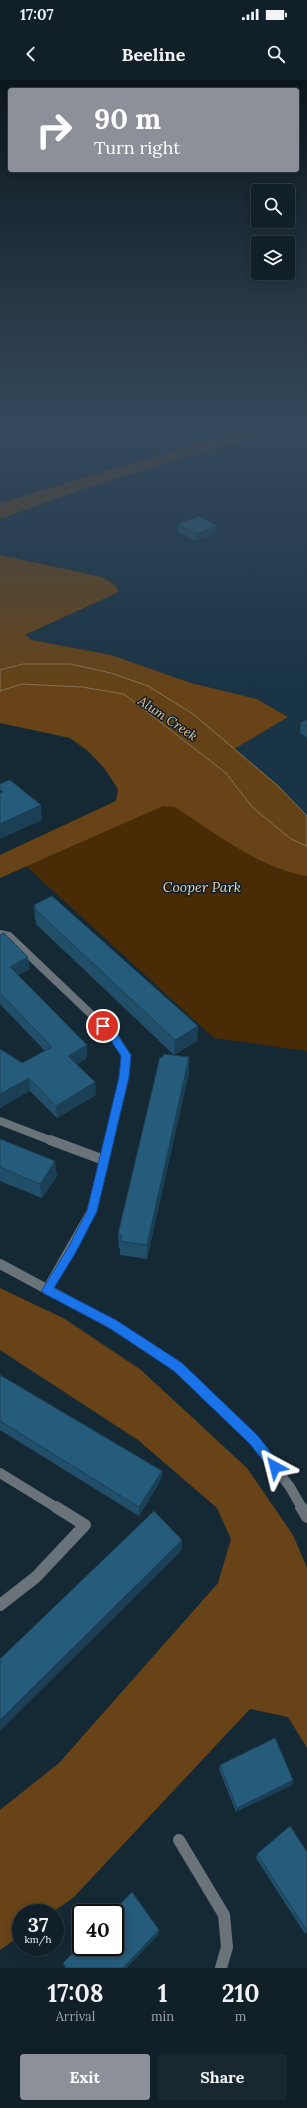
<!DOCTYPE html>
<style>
:root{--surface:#101f28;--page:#192730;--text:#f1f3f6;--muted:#9ca2a8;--line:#303d45;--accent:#8c9099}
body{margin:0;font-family:Lora,serif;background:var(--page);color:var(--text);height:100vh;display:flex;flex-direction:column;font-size:15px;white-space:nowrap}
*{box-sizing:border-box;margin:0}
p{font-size:13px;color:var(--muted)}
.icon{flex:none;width:22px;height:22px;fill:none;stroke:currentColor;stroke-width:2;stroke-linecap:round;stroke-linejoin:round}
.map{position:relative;height:1888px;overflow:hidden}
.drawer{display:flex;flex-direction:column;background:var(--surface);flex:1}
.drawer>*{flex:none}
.banner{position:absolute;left:8px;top:8px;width:291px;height:84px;border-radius:4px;box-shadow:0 2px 10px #0003,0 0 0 1px var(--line);background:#8c9099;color:#fff;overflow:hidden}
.controls{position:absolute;left:251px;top:104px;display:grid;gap:8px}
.controls a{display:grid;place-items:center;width:44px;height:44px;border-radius:4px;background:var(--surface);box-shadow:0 2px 10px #0003,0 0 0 1px var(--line);font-size:20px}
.speed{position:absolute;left:12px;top:1824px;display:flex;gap:8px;font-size:20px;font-weight:700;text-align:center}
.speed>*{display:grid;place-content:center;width:52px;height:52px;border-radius:50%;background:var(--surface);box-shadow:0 2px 10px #0003,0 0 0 1px var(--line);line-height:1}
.speed small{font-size:10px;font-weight:400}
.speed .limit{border:2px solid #111;border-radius:6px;background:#fff;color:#111}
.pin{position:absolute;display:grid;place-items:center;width:34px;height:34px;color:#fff;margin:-17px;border:2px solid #fff;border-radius:50%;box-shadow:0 1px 4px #0007}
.me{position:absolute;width:44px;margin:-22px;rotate:322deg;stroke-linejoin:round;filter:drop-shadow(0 0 3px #0008)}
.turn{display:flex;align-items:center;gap:14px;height:84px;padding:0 20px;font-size:18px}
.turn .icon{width:52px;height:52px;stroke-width:2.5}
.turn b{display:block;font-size:28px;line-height:34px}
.eta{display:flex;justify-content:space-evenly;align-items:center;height:68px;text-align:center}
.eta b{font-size:24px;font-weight:800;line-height:28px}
.button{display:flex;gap:8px;margin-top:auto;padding:8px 20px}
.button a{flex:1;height:46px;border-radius:4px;background:var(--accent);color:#fff;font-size:16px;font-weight:800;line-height:46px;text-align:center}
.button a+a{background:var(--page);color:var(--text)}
.status{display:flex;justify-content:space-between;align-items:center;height:28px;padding:0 20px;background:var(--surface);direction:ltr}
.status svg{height:11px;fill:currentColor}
header{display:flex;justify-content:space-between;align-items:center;height:52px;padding:0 20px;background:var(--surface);font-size:18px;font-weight:800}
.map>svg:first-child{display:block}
.built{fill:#193444}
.green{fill:#492c05}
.forest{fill:#674317}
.water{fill:#654215;stroke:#887456}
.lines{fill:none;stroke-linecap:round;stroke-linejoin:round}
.minor-far2{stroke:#697379;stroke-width:8}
.minor-far1{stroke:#697379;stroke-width:10}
.minor{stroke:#697379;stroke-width:12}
.tertiary-far1{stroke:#697379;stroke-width:10}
.tertiary{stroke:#697379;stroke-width:12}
.wall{fill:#214f6a}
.shaded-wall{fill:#1b4056}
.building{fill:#265c7b;stroke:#1b4056}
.route{fill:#1a73e8;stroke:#114b97}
.labels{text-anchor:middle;stroke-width:3;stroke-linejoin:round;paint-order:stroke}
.far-water-label{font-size:13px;font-style:italic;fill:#f5c088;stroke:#0b1f2b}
.park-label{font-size:14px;font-style:italic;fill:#f7d3ae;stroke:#0b1f2b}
</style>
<div class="status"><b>17:07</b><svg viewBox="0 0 49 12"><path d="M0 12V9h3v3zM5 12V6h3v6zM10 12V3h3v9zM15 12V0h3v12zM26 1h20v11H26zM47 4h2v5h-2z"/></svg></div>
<header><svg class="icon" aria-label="back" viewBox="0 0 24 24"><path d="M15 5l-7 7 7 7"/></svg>Beeline<svg class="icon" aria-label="search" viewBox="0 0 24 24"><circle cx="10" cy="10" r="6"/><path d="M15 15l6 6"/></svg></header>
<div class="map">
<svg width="307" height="1888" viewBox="0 0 307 1888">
<rect width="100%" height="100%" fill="#152935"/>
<g class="built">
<polygon points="0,346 256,346 0,423"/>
<polygon points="291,346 307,346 307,736 277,705 234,669 287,636 257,619 191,603 111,575 32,560 25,555 119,512 102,497 0,475 0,439 88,407"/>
</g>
<polygon class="green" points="200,682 307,750 307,971 214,958 26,786 0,798 0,775"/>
<g class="forest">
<polygon points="256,346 291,346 88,407 0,439 0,423"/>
<polygon points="0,475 102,497 114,504 119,512 25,555 32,560 111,575 191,603 257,619 288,637 234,669 193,634 23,584 0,590"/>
<path d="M22,604L82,607L124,614L226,693L252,727L291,759L307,766V796C257,787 217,754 175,727L163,726L0,798V775L116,721L118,709L104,688L88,671L70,658L0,643V611Z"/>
<polygon points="0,1208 65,1239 141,1290 247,1388 293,1455 307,1488 307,1668 288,1637 250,1629 73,1818 51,1833 21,1833 21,1855 0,1870 0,1730 59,1683 218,1503 231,1459 217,1428 138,1360 0,1270"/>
</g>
<polygon class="water" points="23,584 70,584 111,593 148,606 193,634 277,705 307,736 307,766 291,759 252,727 226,693 124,614 82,607 22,604 0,611 0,590"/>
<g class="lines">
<g class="minor-far2">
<polyline points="0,854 9,856 114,956 126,975 124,997 109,1061"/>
<polyline points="0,1041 52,1061"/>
</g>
<g class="minor-far1">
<polyline points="50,1060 104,1080"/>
<polyline points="47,1210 92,1131 109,1060"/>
<polyline points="0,1393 57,1428"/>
</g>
<g class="minor">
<polyline points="0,1525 36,1497 85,1445 56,1427"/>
<polyline points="179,1760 224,1835 227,1867 221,1888"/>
</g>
<polyline class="tertiary-far1" points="0,1184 112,1244 178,1287 254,1360 290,1407 302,1428"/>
<polyline class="tertiary" points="301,1427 307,1437"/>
</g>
<g class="wall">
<polygon points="171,346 201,346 205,356 187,359"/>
<polygon points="178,444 217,446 217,453 195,461 178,452"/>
<polygon points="307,640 307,658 300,653 301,642"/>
<polygon points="34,825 198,946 197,961 174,975 36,844 36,841 35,840"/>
<polygon points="0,855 30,889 18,895 87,965 87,978 77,984 96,1015 57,1038 30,1011 22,983 45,971 0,924"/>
<polygon points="189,977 189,992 147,1179 120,1175 120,1169 119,1168 118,1154"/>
<polygon points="0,1059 57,1096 42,1118 0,1101"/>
<polygon points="0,1295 162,1391 161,1400 139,1436 0,1350"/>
<polygon points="220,1685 292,1705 236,1732 219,1689"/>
<polygon points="307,1772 307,1852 305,1854 256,1778 257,1774"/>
</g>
<g class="shaded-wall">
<polygon points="205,349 205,356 187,359 187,352"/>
<polygon points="217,446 217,453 195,461 196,454"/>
<polygon points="41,725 42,740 0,759 0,744"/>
<polygon points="28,877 30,889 11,899 10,887"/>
<polygon points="198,946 197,961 174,975 175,960"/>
<polygon points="87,965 87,978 69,988 68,976"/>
<polygon points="189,977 189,992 147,1179 147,1165"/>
<polygon points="29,998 30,1011 0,1028 0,1014"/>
<polygon points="95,1002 96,1015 57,1038 56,1026"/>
<polygon points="55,1081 57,1096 42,1118 40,1104"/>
<polygon points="162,1391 161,1400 139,1436 139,1427"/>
<polygon points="182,1460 182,1470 0,1651 0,1640"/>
<polygon points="293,1700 292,1705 236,1732 237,1728"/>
<polygon points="159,1850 159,1854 127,1888 123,1888"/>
</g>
<g class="building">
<polygon points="179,346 201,346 205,349 187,352"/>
<polygon points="199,436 217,446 196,454 178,444"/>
<polygon points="307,640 307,646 301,642"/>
<polygon points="10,700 41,725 0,744 0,713 3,712 0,710 0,704"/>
<polygon points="52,816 198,946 175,960 35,829 36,827 34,825"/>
<polygon points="4,853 28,877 10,887 87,965 68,976 95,1002 56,1026 29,998 0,1014 0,969 22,983 52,967 0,913 0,855"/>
<polygon points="164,974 189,977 147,1165 120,1161 122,1155 118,1154 160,977 162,978"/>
<polygon points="0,1059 55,1081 40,1104 0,1087"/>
<polygon points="0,1295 162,1391 139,1427 0,1341"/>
<polygon points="154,1431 182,1460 0,1640 0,1579"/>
<polygon points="275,1658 293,1700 237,1728 220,1685"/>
<polygon points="290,1746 307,1772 307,1851 257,1774"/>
<polygon points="132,1812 159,1850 123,1888 66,1888 63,1883 81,1865 81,1867 115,1867 115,1833 112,1833"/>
</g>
<linearGradient id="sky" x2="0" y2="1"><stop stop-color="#0c171d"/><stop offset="0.57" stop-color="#35495c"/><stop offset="1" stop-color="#35495c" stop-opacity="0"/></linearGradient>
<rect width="307" height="610" fill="url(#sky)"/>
<polygon class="route" points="103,943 117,954 131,975 129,997 97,1131 76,1172 54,1208 116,1240 182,1283 258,1356 279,1383 281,1387 279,1391 275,1393 271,1391 250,1364 174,1291 108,1247 43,1213 42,1210 69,1166 87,1131 119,997 121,976 110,959 99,946"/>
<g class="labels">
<g class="far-water-label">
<text transform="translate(168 638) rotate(34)" y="5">Alum Creek</text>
</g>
<g class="park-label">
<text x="202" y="812">Cooper Park</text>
</g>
</g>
</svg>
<div class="controls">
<a><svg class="icon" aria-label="search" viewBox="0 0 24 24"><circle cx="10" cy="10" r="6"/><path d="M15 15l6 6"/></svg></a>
<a><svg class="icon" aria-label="layers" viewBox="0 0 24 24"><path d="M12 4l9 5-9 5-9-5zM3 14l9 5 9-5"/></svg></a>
</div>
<div class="speed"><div>37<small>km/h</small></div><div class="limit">40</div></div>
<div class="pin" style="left:103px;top:946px;background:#d93025"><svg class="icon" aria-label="arrive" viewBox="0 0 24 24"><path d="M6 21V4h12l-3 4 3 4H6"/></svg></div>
<svg class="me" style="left:275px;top:1387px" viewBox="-20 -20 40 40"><path d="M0-17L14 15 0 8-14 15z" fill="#1a73e8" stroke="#fff" stroke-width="4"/></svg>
<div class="banner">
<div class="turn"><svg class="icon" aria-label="right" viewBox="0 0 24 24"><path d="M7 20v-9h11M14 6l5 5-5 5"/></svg><div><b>90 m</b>Turn right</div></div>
</div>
</div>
<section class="drawer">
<div class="eta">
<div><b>17:08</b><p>Arrival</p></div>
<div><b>1</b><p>min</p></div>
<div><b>210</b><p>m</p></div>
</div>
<div class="button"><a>Exit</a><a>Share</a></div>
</section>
